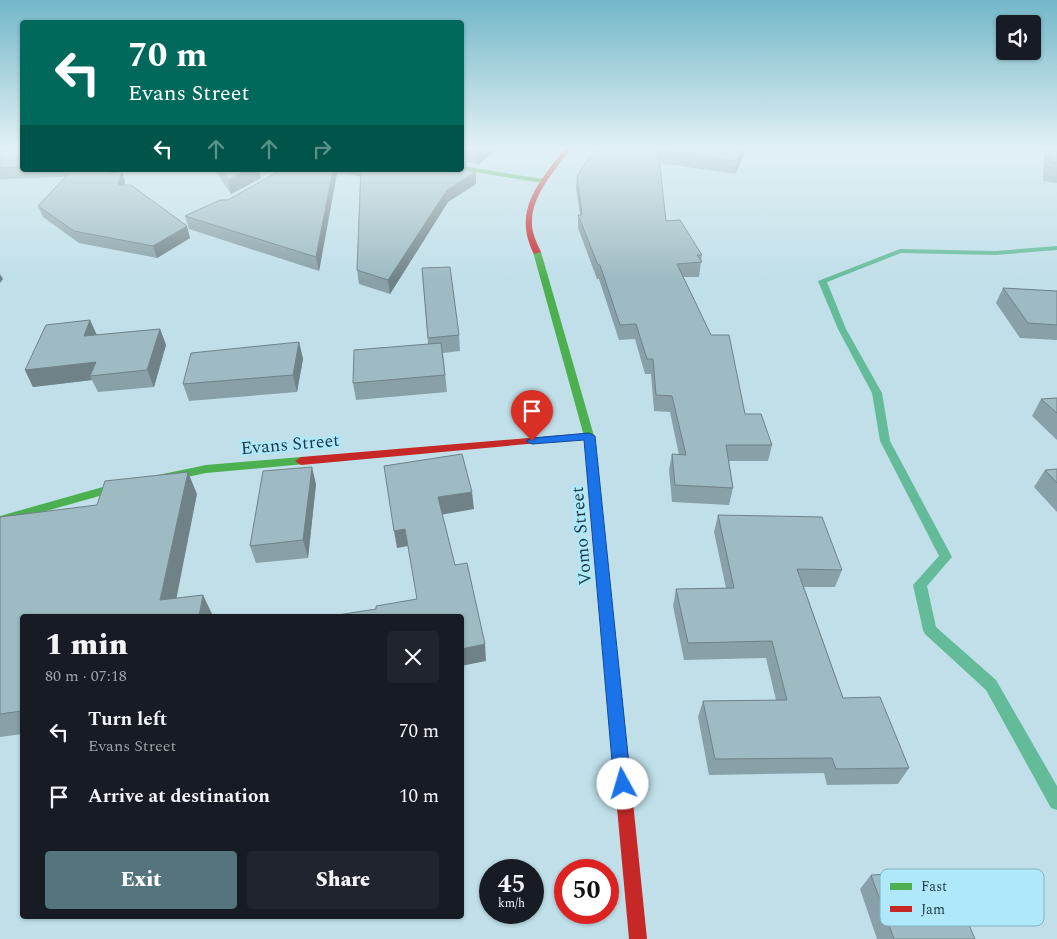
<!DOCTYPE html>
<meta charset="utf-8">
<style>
:root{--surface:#171b24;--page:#20242c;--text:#f1f3f6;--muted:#9ea1a6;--accent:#55747d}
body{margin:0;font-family:Spectral,serif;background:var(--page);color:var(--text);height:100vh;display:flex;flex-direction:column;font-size:19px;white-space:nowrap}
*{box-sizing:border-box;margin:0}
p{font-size:16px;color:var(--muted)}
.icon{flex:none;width:28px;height:28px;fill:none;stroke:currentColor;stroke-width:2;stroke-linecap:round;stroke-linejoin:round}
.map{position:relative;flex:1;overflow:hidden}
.panel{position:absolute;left:20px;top:614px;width:444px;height:305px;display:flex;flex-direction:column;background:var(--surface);border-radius:5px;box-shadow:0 1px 4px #0004}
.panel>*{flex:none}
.hud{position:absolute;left:20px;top:20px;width:444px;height:152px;border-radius:5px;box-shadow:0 1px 4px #0004;background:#00695c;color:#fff;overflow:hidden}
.fabs{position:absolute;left:996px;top:15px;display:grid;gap:10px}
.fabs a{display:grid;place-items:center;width:45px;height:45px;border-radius:5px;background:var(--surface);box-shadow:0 1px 4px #0004;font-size:25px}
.speed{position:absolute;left:479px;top:859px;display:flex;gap:10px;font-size:25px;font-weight:700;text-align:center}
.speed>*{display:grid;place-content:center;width:65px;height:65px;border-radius:50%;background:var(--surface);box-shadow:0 1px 4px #0004;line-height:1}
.speed small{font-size:12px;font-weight:400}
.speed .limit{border:8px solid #d22;background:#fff;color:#111}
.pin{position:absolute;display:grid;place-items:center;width:42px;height:42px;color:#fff;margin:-51px -21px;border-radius:50% 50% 50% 0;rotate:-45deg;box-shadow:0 0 5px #0007}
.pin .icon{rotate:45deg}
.me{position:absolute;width:55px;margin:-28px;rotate:354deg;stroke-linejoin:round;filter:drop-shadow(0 0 4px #0008)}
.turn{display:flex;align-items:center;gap:18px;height:105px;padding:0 25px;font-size:22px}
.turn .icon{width:65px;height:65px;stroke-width:2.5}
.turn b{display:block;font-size:35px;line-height:42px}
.lanes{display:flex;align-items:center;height:48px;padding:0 25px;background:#0003;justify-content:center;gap:25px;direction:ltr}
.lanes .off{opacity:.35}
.round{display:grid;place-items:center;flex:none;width:52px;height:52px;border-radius:5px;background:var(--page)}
.overview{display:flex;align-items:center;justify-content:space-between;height:85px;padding:0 25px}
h1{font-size:30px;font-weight:800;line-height:38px}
.button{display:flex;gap:10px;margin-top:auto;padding:10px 25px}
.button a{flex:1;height:58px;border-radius:5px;background:var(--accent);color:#fff;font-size:20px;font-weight:800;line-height:58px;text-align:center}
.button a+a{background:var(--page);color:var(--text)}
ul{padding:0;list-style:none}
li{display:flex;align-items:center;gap:15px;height:65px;padding:0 25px}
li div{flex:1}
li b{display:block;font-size:19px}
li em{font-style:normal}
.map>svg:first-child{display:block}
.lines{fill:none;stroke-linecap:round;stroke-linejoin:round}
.stream{fill:#63bb99;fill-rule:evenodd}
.fast{fill:#4caf50;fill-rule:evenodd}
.jam{fill:#c62828;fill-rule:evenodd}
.wall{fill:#88a0a7}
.shaded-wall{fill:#6f8288}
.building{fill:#9ebac2;stroke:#6f8288}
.route{fill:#1a73e8;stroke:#114b97}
.labels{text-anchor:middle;stroke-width:5;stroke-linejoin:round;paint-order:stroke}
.street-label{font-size:18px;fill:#1c3a43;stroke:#afe8fa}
.key{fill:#afe8fa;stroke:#83b4c3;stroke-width:1}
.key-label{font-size:14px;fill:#1c3a43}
</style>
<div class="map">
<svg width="1057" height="939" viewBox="0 0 1057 939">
<rect width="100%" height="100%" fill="#c0dfe9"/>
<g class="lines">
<polygon class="stream" points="1057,246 1057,250 996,255 901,253 827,282 846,329 882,393 890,441 952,557 927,586 936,627 996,680 1057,786 1057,810 1051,808 986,690 925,634 923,630 913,585 939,556 880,441 872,393 838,329 818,281 900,249 996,251"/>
<g class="fast">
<polygon points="461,166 543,179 546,181 543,183 461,170"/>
<polygon points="534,250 541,252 594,436 628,753 626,758 620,761 614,758 612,753 584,436 533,252"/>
<polygon points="301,457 305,458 307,461 305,464 206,473 110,493 0,524 0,516 110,485 206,465"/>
</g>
<g class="jam">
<path d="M565,148H571C556,169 532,195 532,221C531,232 537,243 541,252L534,254C512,210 539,183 565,148Z"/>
<polygon points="589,433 593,434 594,436 593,438 301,465 295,461 301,457"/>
<polygon points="620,745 626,748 628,753 647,939 629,939 612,753 614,748"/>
</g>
</g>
<g class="wall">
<polygon points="0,148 22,148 22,170 121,170 121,171 122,171 125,181 125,185 190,238 157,258 79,243 43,217 38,206 66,177 0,179"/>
<polygon points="461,148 499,148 479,164 461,161"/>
<polygon points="595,148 747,148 735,174 660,163 666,221 702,255 699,277 683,277 745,414 772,445 768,461 729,461 733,488 729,505 672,502 669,470 672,454 679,455 670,412 654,411 651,374 645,374 635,339 619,340 599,279 597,279 578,228 578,215 580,215 576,188 577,176"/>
<polygon points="1044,148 1057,148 1057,183 1043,181"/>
<polygon points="466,162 467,170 476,172 476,184 448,202 390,294 359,284 357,270 360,176 337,173 319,271 189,229 185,216 228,200 281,170 461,170"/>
<polygon points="215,170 259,170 261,178 231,194"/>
<polygon points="422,268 459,335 460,351 443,353 447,392 356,400 353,383 428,344"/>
<polygon points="1003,288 1057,291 1057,340 1020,338 996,303"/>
<polygon points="90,320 97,335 160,329 166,345 154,387 98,392 92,380 33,387 25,370"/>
<polygon points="299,342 303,359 297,392 189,401 183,384"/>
<polygon points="1057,398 1057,440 1032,416 1041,399"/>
<polygon points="1057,469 1057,512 1034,487 1045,470"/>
<polygon points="316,484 308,558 256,563 250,546"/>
<polygon points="197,494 22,616 22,734 0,737 0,517"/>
<polygon points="718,515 842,570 835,587 804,587 843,698 909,768 898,784 827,785 824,773 709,775 698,717 703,701 776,700 766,658 684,660 673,606 676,589 726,588 714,532"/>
<polygon points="871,875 975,939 877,939 860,889"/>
</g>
<g class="shaded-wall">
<polygon points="484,148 499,148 479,164 479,153"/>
<polygon points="744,148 747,148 735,174 737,161"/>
<polygon points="466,162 467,174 461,170 461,166"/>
<polygon points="111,170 121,170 113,184 109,173"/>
<polygon points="247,170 259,170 261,178 231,194 228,180"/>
<polygon points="333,170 336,170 337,173 319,271 316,257"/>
<polygon points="122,171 125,181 122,197 118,185"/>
<polygon points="476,172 476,184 448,202 390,294 388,280 447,190"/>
<polygon points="187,226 190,238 157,258 153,246"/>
<polygon points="0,274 3,279 0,283"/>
<polygon points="90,320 97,336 84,336"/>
<polygon points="160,329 166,345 154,387 147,370"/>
<polygon points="299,342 303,359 297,392 293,375"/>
<polygon points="96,362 90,376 92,380 33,387 25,370"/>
<polygon points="312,467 316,484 308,558 303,540"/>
<polygon points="188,472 197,494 173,616 160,600"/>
<polygon points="472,492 474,509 440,515 438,497"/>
<polygon points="405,529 408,546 397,548 394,531"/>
<polygon points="203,595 213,616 199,616"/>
<polygon points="485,644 486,661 461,666 461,649"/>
</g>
<g class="building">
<polygon points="0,148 22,148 22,167 0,168"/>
<polygon points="461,148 484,148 479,153 461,150"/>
<polygon points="595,148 744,148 737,161 658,151 666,221 680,220 702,255 697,255 702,262 677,264 711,335 729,335 745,414 761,414 772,445 726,445 733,488 675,485 672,454 686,455 672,396 656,395 653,359 647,359 636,324 620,325 600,265 598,265 578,215 582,215 577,176"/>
<polygon points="1052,148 1057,148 1057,163 1051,162"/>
<polygon points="461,161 466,162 461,166"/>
<polygon points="461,169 476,172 447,190 388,280 357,270 361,170 461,170"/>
<polygon points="72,170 111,170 109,173 122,171 118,185 131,185 187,226 153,246 74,231 38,206"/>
<polygon points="221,170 247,170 228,180"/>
<polygon points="281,170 333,170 316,257 185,216 220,200 228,200"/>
<polygon points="450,267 459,335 428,338 422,268"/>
<polygon points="1003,288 1057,291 1057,325 1028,323"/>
<polygon points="90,320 84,336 160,329 147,370 90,376 96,362 25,370 46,325"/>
<polygon points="299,342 293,375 183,384 191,353"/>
<polygon points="441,343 445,375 353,383 354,350"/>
<polygon points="1057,398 1057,413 1041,399"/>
<polygon points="462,454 472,492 438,497 455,565 467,563 485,644 461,649 461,616 331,616 376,609 376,606 417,599 405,529 394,531 384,466"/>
<polygon points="312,467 303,540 250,546 263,471"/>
<polygon points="1057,469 1057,483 1045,470"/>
<polygon points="188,472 160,600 203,595 199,616 22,616 22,711 0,714 0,517 97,505 105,481"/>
<polygon points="718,515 822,517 842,570 797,569 843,698 880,697 909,768 836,769 832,758 715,759 703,701 787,700 772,641 688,643 676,589 734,588"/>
<polygon points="946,871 975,939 894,939 871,875"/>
</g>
<linearGradient id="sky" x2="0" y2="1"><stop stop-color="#73b7c8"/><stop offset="0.53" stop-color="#e3f1f5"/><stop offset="1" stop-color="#e3f1f5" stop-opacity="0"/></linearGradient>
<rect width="1057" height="280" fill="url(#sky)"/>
<polygon class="route" points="589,433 595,436 631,784 629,790 623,792 617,790 614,784 584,440 532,444 526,441 532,438"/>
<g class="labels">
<g class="street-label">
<text transform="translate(290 444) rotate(-5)" y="6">Evans Street</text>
<text transform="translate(581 536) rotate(-95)" y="6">Vomo Street</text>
</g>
</g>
<rect x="880" y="869" width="164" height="57" rx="8" class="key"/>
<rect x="890" y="883" width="22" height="7" fill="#4caf50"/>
<rect x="890" y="906" width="22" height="6" fill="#c62828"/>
<g class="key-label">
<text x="921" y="891">Fast</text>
<text x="921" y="914">Jam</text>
</g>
</svg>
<div class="fabs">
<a><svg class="icon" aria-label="sound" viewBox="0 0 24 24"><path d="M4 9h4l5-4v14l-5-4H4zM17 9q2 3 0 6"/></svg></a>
</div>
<div class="speed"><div>45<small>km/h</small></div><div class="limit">50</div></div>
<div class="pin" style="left:532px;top:441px;background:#d93025"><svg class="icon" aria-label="arrive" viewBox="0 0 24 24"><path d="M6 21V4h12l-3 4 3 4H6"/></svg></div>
<svg class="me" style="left:623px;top:784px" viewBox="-20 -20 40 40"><circle r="19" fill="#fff"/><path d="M0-13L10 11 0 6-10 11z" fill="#1a73e8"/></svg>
<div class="hud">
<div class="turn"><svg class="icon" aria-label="left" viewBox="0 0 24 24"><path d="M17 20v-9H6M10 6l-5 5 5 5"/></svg><div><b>70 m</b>Evans Street</div></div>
<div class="lanes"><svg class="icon" aria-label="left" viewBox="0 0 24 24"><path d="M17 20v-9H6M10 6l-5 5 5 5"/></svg><svg class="icon off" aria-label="ahead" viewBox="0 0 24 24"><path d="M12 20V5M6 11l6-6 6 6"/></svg><svg class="icon off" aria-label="ahead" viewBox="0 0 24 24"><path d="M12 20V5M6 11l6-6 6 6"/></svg><svg class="icon off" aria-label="right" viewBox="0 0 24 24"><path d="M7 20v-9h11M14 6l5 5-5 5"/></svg></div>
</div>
<section class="panel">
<div class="overview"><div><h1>1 min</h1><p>80 m · 07:18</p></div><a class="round"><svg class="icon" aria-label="close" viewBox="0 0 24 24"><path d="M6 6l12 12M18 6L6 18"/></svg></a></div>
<ul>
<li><svg class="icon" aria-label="left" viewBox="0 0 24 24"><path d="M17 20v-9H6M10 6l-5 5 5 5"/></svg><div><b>Turn left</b><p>Evans Street</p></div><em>70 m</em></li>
<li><svg class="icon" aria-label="arrive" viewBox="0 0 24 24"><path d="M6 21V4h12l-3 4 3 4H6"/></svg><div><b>Arrive at destination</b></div><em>10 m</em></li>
</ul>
<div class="button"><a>Exit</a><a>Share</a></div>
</section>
</div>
